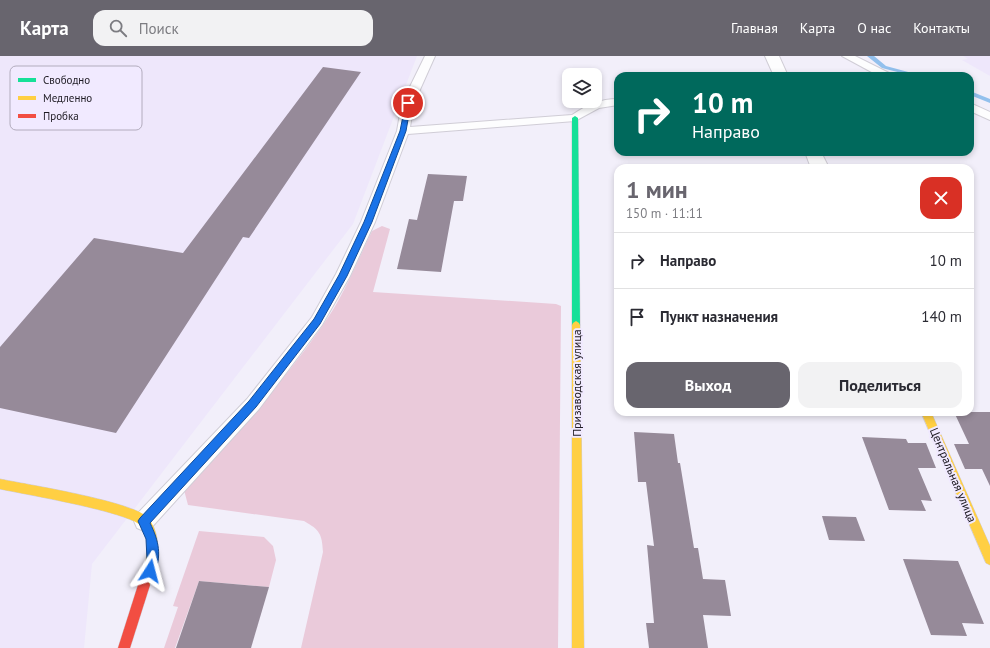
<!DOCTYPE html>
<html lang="ru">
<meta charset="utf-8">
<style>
:root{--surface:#fff;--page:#f2f2f3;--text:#2b2b33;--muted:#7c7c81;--line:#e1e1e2;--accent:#68656e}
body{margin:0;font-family:"PT Sans",sans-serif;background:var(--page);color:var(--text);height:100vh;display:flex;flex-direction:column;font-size:15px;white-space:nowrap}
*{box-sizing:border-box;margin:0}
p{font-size:13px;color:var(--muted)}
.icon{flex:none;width:22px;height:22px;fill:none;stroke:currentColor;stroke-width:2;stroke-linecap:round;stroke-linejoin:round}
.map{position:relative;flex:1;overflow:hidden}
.drawer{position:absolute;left:614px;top:108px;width:360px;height:252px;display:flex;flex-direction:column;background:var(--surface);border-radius:12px;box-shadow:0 2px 6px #0003}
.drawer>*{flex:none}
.banner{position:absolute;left:614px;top:16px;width:360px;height:84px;border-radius:12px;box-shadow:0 2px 6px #0003;background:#00695c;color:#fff;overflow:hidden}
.buttons{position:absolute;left:562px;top:12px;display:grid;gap:8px}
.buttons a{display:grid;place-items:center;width:40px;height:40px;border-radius:8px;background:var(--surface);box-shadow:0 2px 6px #0003;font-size:20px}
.pin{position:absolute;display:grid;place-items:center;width:34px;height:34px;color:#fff;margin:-17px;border:2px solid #fff;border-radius:50%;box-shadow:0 1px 4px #0007}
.me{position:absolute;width:44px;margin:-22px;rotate:9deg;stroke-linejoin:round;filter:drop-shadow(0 0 3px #0008)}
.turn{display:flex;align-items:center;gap:14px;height:84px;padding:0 12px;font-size:18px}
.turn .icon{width:52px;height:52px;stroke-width:2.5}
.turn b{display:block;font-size:28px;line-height:34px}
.round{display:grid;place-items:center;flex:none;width:42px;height:42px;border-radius:12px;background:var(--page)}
.summary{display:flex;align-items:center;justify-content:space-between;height:68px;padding:0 12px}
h1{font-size:24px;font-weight:600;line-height:30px;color:var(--accent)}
.primary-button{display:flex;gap:8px;margin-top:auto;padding:8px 12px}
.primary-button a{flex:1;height:46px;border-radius:12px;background:var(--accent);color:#fff;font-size:16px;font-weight:600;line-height:46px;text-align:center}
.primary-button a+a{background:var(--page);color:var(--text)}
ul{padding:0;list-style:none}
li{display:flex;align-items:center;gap:12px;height:56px;padding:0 12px;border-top:1px solid var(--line)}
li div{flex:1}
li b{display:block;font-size:15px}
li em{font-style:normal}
header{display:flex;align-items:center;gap:24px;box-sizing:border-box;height:56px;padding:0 20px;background:var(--accent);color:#fff}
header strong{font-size:19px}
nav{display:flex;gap:22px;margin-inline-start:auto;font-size:14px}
.search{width:280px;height:36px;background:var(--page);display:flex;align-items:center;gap:10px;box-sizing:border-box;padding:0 14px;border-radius:12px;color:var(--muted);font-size:15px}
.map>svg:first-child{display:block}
.built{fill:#eee7fb}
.green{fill:#eacada}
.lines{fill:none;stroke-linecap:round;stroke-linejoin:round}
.stream{fill:#92c0ed;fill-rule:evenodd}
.building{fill:#968a99}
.lane-casing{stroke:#d0cdd6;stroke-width:2}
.street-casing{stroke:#d0cdd6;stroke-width:2}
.fast-casing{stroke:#d0cdd6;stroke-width:1}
.slow-casing{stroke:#d0cdd6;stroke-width:1}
.jam-casing{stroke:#d0cdd6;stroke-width:1}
.lane{fill:#fdfdfe;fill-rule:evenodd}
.street{fill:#fdfdfe;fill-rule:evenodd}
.fast{fill:#16e098;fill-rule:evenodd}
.slow{fill:#ffcf43;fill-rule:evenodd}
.jam{fill:#f24e42;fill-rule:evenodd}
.route{fill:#1a73e8;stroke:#114b97}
.labels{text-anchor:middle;stroke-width:4;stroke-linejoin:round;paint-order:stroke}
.street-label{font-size:12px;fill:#1e1b23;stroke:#f1eaff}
.key{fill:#f1eaff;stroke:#b2acbd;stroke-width:1}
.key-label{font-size:11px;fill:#1e1b23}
</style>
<header>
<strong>Карта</strong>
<div class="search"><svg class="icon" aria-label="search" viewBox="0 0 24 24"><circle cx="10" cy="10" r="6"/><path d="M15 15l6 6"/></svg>Поиск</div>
<nav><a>Главная</a><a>Карта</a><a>О нас</a><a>Контакты</a></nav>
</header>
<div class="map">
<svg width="990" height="592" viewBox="0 0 990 592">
<rect width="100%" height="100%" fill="#f2effa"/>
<g class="built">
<polygon points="0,0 417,0 353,168 92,508 84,592 0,592"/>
<polygon points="963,0 990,0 990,20 962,4 968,3"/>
</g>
<g class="green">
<path d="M382,170L390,173L373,236L556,248L561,250L558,592H301L323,496C322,478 320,474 304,465L188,449L184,434C232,381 282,328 323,269C343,241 357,206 372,175Z"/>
<polygon points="199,475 264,481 273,490 276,504 269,531 199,525 175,592 164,592 178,551 173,550"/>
</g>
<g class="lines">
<g class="stream">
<polygon points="867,0 874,0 886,10 923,20 913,20 882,12"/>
<polygon points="970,35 990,43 990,47 970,39"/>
</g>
</g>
<g class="building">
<polygon points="323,11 361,16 249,182 243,181 116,377 0,352 0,291 94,182 183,197"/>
<polygon points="428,118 467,120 463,145 454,145 441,216 397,213 409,163 417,164"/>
<polygon points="954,356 990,356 990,430 982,413 965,413 954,388 969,388"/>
<polygon points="634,376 674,378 678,407 680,407 694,492 698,492 703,523 725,524 731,560 703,559 708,592 649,592 646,567 654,567 647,489 654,490 646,426 638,426"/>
<polygon points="862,381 906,383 908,387 926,387 936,412 918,412 932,445 921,444 926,455 889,454"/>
<polygon points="822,460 856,461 865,485 829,484"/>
<polygon points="903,503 958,505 984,568 962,567 967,580 931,579"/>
<polygon points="199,525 269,531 251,592 176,592"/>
</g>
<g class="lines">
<defs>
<g id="lane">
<path d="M425,0H435L414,47L410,71L572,59C587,49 600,43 618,43V49L599,52L575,65L408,78L375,166L350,220L322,269L259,353L151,472L144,475L137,472L134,465L137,458L247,343L312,261L336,218L361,166L397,75L402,47Z"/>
<polygon points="842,0 855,0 891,18 892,20 879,20"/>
<polygon points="970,47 990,56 990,64 970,55"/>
</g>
<g id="street">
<polygon points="765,0 779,0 788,20 774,20"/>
<polygon points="805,96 821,96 829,112 811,112"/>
</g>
<polygon id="fast" points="575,60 578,62 580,269 579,271 573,271 572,269 572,62"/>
<g id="slow">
<polygon points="576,265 579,267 580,269 584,592 572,592 572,269 573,267"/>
<polygon points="921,356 931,356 990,490 990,509 986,507"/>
<path d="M0,423C24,428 138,446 149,463C164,484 157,511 148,533L144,535L140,533L138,529C144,512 154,487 141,470C130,456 23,438 0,433Z"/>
</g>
<polygon id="jam" points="144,523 148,525 150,529 130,592 118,592 138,529 140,525"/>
</defs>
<use href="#lane" class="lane-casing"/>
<use href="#street" class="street-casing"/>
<use href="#fast" class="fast-casing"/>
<use href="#slow" class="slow-casing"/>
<use href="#jam" class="jam-casing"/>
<use href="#lane" class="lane"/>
<use href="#street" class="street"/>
<use href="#fast" class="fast"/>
<use href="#slow" class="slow"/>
<use href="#jam" class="jam"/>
</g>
<path class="route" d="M406,45L411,47L406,75L372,166L347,220L320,268L256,351L150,467C159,485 162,500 154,519L150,521L145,519L144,515L147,503L146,483L138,465L140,462L249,345L314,263L339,219L364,166L400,75Z"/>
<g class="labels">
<g class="street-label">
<text transform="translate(577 327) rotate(-90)" y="4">Призаводская улица</text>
<text transform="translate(953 419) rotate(67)" y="4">Центральная улица</text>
</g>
</g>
<rect x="10" y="10" width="132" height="64" rx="6" class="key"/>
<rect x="18" y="22" width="18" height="4" fill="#16e098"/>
<rect x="18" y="40" width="18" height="4" fill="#ffcf43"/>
<rect x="18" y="58" width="18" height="4" fill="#f24e42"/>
<g class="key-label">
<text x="43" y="28">Свободно</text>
<text x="43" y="46">Медленно</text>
<text x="43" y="64">Пробка</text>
</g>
</svg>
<div class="buttons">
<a><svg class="icon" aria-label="layers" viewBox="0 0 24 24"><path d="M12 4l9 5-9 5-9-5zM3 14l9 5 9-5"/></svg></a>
</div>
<div class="pin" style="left:408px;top:47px;background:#d93025"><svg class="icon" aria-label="arrive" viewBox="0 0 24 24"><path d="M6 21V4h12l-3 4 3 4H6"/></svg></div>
<svg class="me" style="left:150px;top:515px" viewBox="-20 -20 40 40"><path d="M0-17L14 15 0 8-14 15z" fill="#1a73e8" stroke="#fff" stroke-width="4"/></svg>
<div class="banner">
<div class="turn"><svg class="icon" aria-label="right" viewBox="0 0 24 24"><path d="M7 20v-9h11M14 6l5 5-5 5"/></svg><div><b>10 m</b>Направо</div></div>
</div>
<section class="drawer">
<div class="summary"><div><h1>1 мин</h1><p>150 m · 11:11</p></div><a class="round" style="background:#d93025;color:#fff"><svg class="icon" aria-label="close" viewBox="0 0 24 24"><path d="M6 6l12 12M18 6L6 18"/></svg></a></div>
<ul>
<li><svg class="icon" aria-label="right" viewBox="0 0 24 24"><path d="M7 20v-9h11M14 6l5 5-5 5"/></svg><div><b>Направо</b></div><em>10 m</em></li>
<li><svg class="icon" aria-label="arrive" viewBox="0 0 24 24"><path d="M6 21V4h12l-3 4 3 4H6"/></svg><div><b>Пункт назначения</b></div><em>140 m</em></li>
</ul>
<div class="primary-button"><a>Выход</a><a>Поделиться</a></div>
</section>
</div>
